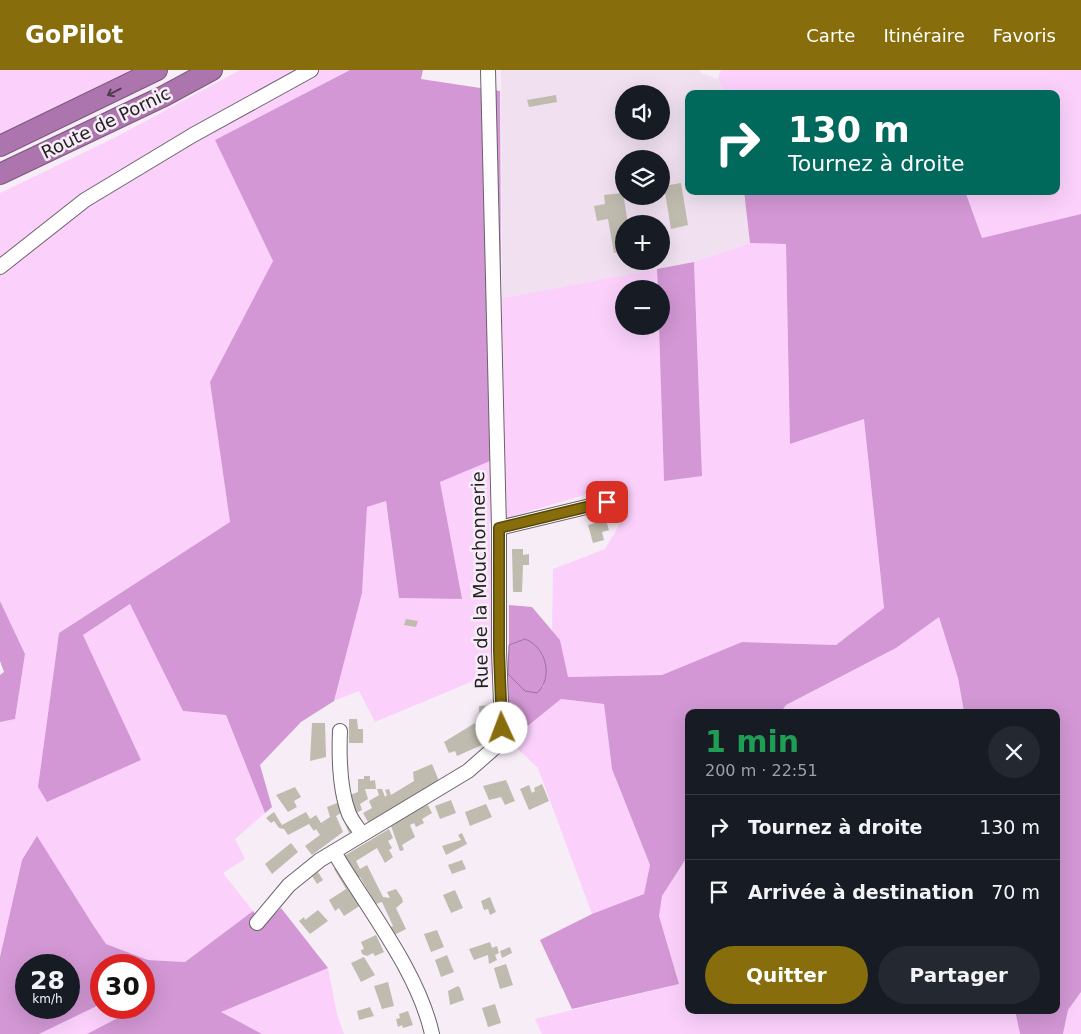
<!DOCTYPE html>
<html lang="fr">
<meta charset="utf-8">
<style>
:root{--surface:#171b24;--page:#242831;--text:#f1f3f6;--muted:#9ea1a6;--line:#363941;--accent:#876d0c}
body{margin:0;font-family:"DejaVu Sans",sans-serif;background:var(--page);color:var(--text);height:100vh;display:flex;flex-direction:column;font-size:19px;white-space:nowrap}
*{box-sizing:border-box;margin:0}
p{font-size:16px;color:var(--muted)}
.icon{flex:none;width:28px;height:28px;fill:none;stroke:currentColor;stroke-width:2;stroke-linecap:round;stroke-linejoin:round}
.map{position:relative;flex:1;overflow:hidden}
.panel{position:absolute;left:685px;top:639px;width:375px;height:305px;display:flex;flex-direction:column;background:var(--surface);border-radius:10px;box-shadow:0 5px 20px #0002}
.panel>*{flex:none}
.banner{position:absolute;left:685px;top:20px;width:375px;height:105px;border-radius:10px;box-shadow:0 5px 20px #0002;background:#00695c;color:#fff;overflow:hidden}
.buttons{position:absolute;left:615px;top:15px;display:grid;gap:10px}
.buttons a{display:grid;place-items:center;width:55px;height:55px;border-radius:50%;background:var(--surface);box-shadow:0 5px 20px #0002;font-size:25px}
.speed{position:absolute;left:15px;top:884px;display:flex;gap:10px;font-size:25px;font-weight:700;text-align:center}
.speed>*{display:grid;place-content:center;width:65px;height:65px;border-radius:50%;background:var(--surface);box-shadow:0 5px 20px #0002;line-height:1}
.speed small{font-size:12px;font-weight:400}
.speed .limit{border:8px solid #d22;background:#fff;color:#111}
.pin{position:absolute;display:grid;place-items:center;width:42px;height:42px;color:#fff;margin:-21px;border-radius:10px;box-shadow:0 2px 8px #0006}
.me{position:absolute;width:55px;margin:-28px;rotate:358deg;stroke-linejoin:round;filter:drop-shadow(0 0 4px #0008)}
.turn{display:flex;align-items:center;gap:18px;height:105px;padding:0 20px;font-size:22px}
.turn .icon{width:65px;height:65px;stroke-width:2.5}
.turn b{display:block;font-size:35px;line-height:42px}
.round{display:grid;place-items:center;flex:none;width:52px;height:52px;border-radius:26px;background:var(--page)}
.headline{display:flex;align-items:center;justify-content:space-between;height:85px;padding:0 20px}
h1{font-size:30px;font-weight:700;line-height:38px;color:#1e9e55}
.cta{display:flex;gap:10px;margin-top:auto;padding:10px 20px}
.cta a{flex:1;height:58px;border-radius:30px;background:var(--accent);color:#fff;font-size:20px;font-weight:700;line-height:58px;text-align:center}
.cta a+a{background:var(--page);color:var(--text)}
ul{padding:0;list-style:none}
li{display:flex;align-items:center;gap:15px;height:65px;padding:0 20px;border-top:1px solid var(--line)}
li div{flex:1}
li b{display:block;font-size:19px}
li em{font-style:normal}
header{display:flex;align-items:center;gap:30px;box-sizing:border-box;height:70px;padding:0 25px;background:var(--accent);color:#fff}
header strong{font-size:24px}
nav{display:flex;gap:28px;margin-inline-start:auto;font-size:18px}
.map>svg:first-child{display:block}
.built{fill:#f0e0f0;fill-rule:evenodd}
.green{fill:#fbd1fc}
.forest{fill:#d297d4;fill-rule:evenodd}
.water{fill:#d196d3;stroke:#9c729e}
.building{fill:#bfbbaf}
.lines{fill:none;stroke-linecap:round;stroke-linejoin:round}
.minor-casing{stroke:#6b626b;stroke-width:16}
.highway-casing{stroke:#7c577d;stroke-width:22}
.minor{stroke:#fff;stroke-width:14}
.highway{stroke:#ac75ae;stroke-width:20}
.oneway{stroke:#523c53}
.route-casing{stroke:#584708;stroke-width:12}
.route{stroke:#876d0c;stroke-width:9}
.labels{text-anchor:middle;stroke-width:5;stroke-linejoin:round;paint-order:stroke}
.street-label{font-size:18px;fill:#221e22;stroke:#f7edf7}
</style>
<header>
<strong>GoPilot</strong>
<nav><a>Carte</a><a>Itinéraire</a><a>Favoris</a></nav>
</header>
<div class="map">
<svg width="1081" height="964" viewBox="0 0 1081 964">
<rect width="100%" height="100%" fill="#f7edf7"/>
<path class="built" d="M501,0H700L701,3L718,9L725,24H689V121H744L750,173L694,192L502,228ZM624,24H661V61H624ZM624,89H661V126H624ZM624,154H661V191H624Z"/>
<g class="green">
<polygon points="0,0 133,0 0,64"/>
<polygon points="240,0 350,0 215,70 273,191 210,312 230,452 59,563 38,717 47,732 141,690 83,565 131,534 183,641 226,645 265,743 235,769 245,789 223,803 253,841 185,892 148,890 106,874 93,855 22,790 0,887 0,652 15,649 25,584 0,531 0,123 116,67"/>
<polygon points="721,0 1081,0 1081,144 982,168 965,121 1056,121 1056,24 725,24 718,9"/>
<polygon points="750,173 786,174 790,374 864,349 884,538 836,575 742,572 662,605 567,607 560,570 552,561 553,499 605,479 622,450 622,414 489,453 497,601 375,652 359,621 334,631 362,523 367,437 386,431 399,528 461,529 440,412 502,386 502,228 657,199 658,219 624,219 624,256 659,256 664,411 702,405 694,192"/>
<polygon points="939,547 958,608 964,642 781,642 786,635 896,578"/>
<polygon points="561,629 604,634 612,699 650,795 644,824 592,844 538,698 509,671"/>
<polygon points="689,784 689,940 1015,940 1020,964 542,964 535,949 679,914 659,846 662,826"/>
<polygon points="328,898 337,944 344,964 262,964 220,942"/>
<polygon points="1081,922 1081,964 1063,964 1068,940"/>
<polygon points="101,934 101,938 138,938 87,964 39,964"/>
</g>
<g class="forest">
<polygon points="350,0 423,0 421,9 500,21 502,386 440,412 462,529 399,528 386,431 367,437 362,523 334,631 301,652 260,695 272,737 265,743 226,645 183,641 130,534 83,565 141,690 47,732 38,717 59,563 230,452 210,312 273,191 215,70"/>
<path d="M744,121H965L982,168L1081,144V922L1068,940L1063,964H1020L1015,940H1056V642H964L958,608L939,547L896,578L786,635L781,642H689V784L662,826L659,846L679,914L572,939L540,870L592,844L644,824L650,795L612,699L604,634L561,629L509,671L508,604L525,621L543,617C549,596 544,579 525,569L509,575V535L532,537L560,570L568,607L662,605L742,572L836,575L884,538L864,349L790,374L786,174L750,173Z"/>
<polygon points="694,192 702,406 664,411 659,256 661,256 661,219 658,219 657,199"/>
<polygon points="0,531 25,584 15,649 0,652 0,605 4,602 0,591"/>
<path d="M37,766L93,855L106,874L148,890L185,892L253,841L264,854L281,838L328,898L221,942L262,964H87L137,938H144V895H101V934L39,964H0V887L22,790ZM26,895H69V938H26Z"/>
</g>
<path class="water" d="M525,569C546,577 554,607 537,623L525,621L508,604L509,575Z"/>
<g class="building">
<polygon points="556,25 557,32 529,37 527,30"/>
<polygon points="681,113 688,155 671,159 664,116"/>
<polygon points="623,123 628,154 624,154 624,180 614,183 608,149 597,151 594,136 605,134 604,125"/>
<polygon points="606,450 609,460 602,462 604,470 593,473 588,455"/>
<polygon points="512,479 523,479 523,485 529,484 529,495 523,495 522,522 513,522"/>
<polygon points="406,549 418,551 416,557 404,555"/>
<polygon points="491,635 492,657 488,658 493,670 457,686 455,681 449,683 444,672 475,653 479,662 482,660 480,657 479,636"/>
<polygon points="521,645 522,655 512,656 511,647"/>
<polygon points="349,649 357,649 358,659 363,659 363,673 349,673"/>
<polygon points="312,653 325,653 326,687 310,691"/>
<polygon points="432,694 439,711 368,752 363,743 372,738 369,731 379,725 377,719 382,719 385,727 387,725 385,720 389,719 391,725 414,711 413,702"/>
<polygon points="364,706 370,706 370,711 375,710 376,719 365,719 368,729 360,734 362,740 352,745 348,726 358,722 358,709 364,709"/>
<polygon points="506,710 515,731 505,735 501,727 489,730 483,716"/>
<polygon points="542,714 549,731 529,740 520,719 529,715 532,723 535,721 534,718"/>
<polygon points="295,717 301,727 294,731 297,737 288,742 276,725"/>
<polygon points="451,730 456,743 440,749 435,736"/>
<polygon points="342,731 352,761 349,763 341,743 336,746 343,762 312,785 305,776 320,765 316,759 314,761 309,754 288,765 284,759 279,758 274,751 271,753 266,748 274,742 282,755 306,742 310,749 316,745 321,753 330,747 327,737"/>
<polygon points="486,734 492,747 470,756 465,742"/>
<polygon points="428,735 432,743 422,749 424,753 416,757 414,753 410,755 415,767 402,775 404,780 400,781 391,756 406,746 405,744"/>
<polygon points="389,759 393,768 388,771 392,778 389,780 393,787 385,793 377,778 356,791 360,799 367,795 383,827 390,828 387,822 396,819 402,828 403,832 396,838 406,859 394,865 389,858 393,856 382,832 376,834 360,807 357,809 344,786"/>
<polygon points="462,763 467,774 446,785 442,776 461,770 458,765"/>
<polygon points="291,773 298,782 272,804 265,794"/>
<polygon points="462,790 466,799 452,804 448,795"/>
<polygon points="339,796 361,835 344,846 339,838 335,841 329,830 346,819 334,799"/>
<polygon points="318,802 323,810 317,814 312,806"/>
<polygon points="455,820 463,838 451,843 443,825"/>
<polygon points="490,827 496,842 490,845 488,839 484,840 481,831"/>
<polygon points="318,840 328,851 310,864 299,851 304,847 305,850"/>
<polygon points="437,860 444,877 431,882 424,864"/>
<polygon points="376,865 384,882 375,886 373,883 367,886 362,884 361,880 364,879 361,872"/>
<polygon points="490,872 492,878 497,876 499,883 495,885 497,890 489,894 488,885 474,890 469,879"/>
<polygon points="510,877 512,883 502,888 500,881"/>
<polygon points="447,885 454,902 441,907 435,890"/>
<polygon points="364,887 375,905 361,912 351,893"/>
<polygon points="506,894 513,915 500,919 494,898"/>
<polygon points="388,912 394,936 382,939 374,916"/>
<polygon points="458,916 460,918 464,930 450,935 448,921"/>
<polygon points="495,934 501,953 488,957 482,938"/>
<polygon points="370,937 374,946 359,950 357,941"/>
<polygon points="408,941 413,955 403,958 402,955 398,957 396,949 400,948 399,944"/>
</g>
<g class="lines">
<defs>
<g id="minor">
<polyline points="0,197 85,130 193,65 311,0"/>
<polyline points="499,458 607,432"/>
<path d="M340,661C339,685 340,721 349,744C352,751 358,758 362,764"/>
<path d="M334,782C367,838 418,901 432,964"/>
<polyline points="257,853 289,815 320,790 468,701 500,673 502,658 499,581 499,458 488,0"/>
</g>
<g id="highway">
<polyline points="0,76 157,0"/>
<polyline points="0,104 164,26 212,0"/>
</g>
</defs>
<use href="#minor" class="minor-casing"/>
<use href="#highway" class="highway-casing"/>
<use href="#minor" class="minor"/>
<use href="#highway" class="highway"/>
</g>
<defs><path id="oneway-shaft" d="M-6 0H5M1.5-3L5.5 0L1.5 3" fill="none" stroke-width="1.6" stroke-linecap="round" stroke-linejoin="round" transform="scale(1.25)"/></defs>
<use class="oneway" href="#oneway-shaft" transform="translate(114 22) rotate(153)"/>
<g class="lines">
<defs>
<polyline id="route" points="502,658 499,581 499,458 607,432"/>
</defs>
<use href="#route" class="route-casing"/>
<use href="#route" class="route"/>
</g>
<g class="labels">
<g class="street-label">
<text transform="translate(106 53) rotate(-26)" y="6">Route de Pornic</text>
<text transform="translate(480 510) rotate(-91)" y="6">Rue de la Mouchonnerie</text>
</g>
</g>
</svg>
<div class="buttons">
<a><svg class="icon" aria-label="sound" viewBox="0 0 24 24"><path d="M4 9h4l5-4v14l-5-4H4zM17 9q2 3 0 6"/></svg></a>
<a><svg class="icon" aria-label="layers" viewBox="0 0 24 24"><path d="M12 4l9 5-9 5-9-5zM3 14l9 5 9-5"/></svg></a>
<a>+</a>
<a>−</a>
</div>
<div class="speed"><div>28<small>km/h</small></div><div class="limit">30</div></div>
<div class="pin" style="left:607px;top:432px;background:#d93025"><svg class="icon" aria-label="arrive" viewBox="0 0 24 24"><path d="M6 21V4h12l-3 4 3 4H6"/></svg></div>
<svg class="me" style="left:502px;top:658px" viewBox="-20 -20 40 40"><circle r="19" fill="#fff"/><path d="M0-13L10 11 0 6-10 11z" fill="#876d0c"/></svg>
<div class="banner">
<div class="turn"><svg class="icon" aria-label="right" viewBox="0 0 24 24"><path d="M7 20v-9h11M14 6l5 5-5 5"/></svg><div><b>130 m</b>Tournez à droite</div></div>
</div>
<section class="panel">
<div class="headline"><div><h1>1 min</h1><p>200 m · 22:51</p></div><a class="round"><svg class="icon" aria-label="close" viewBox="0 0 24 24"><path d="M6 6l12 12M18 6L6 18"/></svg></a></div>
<ul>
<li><svg class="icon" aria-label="right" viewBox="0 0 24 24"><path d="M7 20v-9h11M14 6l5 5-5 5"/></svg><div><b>Tournez à droite</b></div><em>130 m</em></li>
<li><svg class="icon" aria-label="arrive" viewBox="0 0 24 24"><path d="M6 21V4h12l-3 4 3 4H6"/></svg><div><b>Arrivée à destination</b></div><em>70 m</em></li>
</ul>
<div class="cta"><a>Quitter</a><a>Partager</a></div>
</section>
</div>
